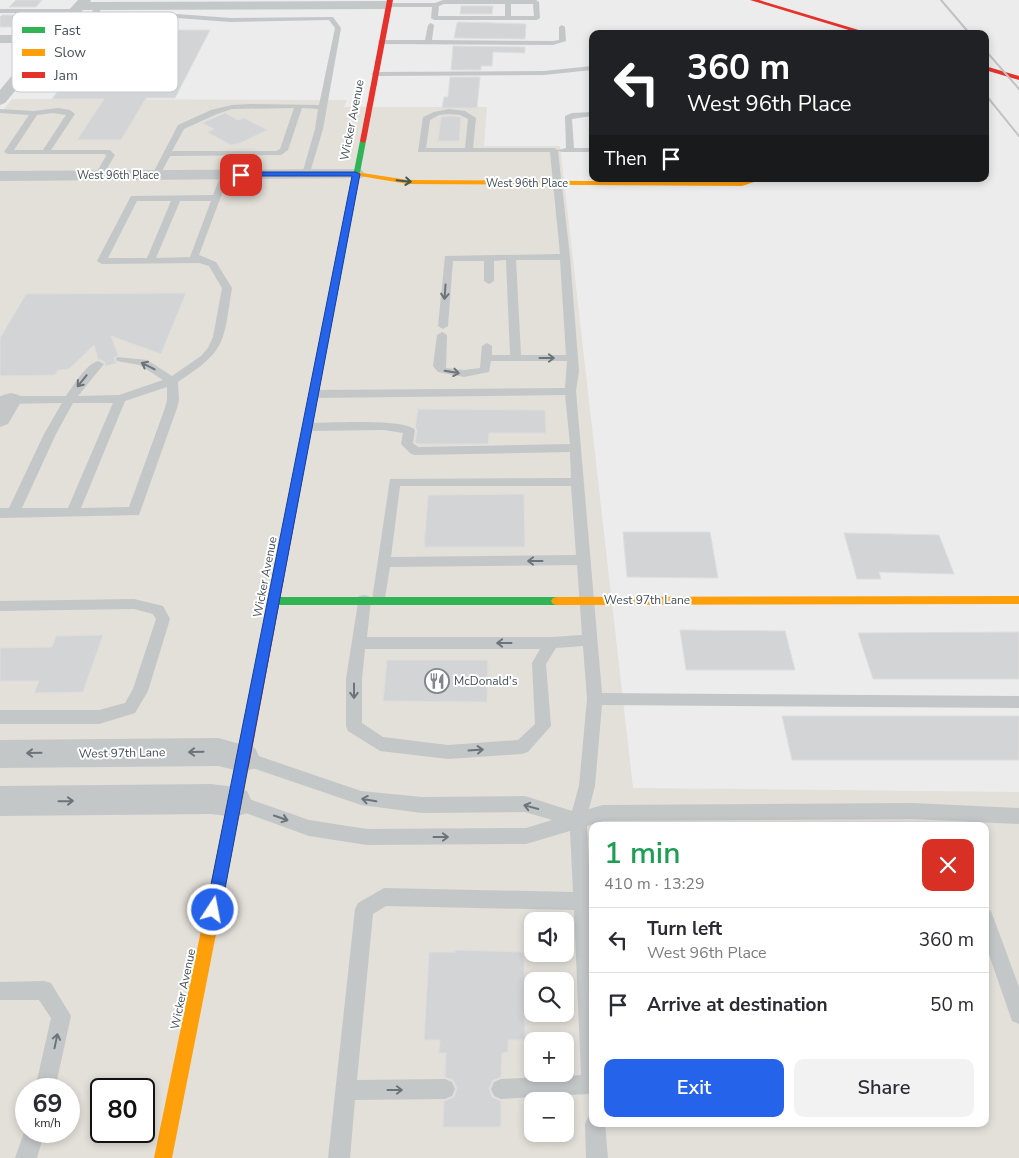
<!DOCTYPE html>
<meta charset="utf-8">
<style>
:root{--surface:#fff;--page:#f2f2f3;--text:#2b2b33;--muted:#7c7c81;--line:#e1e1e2;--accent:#2563eb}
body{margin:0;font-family:"Nunito Sans",sans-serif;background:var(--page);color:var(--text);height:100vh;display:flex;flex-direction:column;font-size:19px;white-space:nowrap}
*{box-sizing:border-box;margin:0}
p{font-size:16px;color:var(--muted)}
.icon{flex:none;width:28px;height:28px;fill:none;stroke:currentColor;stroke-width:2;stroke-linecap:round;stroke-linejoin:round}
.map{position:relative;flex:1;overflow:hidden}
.sheet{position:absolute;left:589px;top:822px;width:400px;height:305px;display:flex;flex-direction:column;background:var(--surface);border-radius:10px;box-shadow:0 2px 8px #0003}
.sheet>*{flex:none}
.guide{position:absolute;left:589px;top:30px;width:400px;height:152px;border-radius:10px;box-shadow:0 2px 8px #0003;background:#202124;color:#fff;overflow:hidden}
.buttons{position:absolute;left:524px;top:912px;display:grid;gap:10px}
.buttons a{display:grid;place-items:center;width:50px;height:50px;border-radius:10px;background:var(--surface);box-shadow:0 2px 8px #0003;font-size:25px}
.speed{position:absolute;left:15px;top:1078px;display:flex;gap:10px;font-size:25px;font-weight:700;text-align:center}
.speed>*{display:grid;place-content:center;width:65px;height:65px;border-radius:50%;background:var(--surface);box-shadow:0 2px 8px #0003;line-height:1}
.speed small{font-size:12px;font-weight:400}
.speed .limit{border:2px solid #111;border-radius:8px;background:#fff;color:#111}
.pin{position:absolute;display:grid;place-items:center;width:42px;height:42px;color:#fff;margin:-21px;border-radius:10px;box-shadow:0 2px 8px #0006}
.me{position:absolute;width:55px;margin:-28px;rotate:11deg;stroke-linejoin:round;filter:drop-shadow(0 0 4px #0008)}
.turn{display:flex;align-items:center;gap:18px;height:105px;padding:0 15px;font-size:22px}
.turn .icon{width:65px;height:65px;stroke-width:2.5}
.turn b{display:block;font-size:35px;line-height:42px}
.then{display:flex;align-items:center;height:48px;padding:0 15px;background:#0003;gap:10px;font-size:19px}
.round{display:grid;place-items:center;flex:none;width:52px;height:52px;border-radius:10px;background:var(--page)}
.head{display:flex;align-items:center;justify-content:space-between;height:85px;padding:0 15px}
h1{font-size:30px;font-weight:600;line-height:38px;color:#1e9e55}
.action{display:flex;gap:10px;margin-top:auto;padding:10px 15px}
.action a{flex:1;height:58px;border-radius:10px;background:var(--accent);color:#fff;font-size:20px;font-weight:600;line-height:58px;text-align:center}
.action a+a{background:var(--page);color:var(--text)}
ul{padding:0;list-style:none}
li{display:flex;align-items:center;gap:15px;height:65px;padding:0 15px;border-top:1px solid var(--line)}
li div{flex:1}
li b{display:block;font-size:19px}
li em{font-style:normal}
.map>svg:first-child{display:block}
.commercial{fill:#e3dfd9;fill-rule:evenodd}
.building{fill:#d3d4d5;stroke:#dededf}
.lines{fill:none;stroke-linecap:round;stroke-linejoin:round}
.lane{fill:#c4c7c8;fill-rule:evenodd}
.street{fill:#c4c7c8;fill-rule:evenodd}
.fast{fill:#30b455;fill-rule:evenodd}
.slow{fill:#ff9f0a;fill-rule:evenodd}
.jam{fill:#e5322d;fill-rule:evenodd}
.rail{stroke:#c0c2c3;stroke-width:2}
.oneway{stroke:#425a58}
.oneway2{stroke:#6a747a}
.route{fill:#2563eb;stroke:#184099}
.labels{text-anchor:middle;stroke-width:4;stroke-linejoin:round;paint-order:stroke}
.far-street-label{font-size:11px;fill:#445058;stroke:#fff}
.street-label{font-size:12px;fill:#445058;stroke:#fff}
.poi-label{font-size:12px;fill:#445058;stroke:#fff;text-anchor:start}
.key{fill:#fff;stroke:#c7cacd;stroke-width:1}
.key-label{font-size:14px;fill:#445058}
</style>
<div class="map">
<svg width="1019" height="1158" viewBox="0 0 1019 1158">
<rect width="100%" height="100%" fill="#edecec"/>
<path class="commercial" d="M12,99L347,100L344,107H487L484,146H560L633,788L1019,792V1158H0V114ZM592,826H985V1124H592ZM532,921H565V954H532ZM532,981H565V1014H532ZM532,1041H565V1074H532ZM26,1089H69V1131H26ZM101,1089H144V1131H101ZM532,1101H565V1134H532Z"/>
<g class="building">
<polygon points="16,0 42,0 36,7 9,7"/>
<polygon points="461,6 493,6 492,14 460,14"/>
<polygon points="2,15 29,15 15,27 0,27 0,17"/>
<polygon points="459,22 526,24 525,39 454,38 457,23"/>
<polygon points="113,23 164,23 160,30 210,30 175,98 146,98 121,140 77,140 104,99 52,99 102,30 108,30"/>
<polygon points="453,46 525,47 525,53 493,52 492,66 481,66 481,70 451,70"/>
<polygon points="450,77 480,77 477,108 442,108 444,97 448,97"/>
<polygon points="225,113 238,120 244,118 268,130 240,143 231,145 207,132 214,129 202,123"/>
<polygon points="449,116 461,117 459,141 438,141 441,117"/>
<polygon points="186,293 161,354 111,336 118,355 114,358 117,363 105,366 105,362 98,359 94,345 69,369 58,370 55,375 0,376 0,338 26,294"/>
<polygon points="418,409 545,410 546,433 489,433 488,444 417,444 415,442 417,430 415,428"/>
<polygon points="524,494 525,547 424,547 428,495"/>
<polygon points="623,532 710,532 718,578 627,577"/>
<polygon points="844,533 939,535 954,574 879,572 881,579 857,579"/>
<polygon points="680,630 785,631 795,670 686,670"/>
<polygon points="1019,632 1019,679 873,679 858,633"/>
<polygon points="103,635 83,692 34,693 39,681 0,681 0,648 52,647 56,636"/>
<polygon points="387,660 488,660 487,702 383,701"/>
<polygon points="782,716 1019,716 1019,760 792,760"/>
<polygon points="455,950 524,952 525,1040 508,1040 508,1052 502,1053 501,1077 493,1080 489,1088 492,1097 501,1101 501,1127 443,1127 444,1101 454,1097 457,1088 453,1080 445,1077 446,1053 439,1053 440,1040 424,1040 429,952 455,952"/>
</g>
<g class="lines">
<g class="lane">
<path d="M443,0H536L539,2L540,18L537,20H434L431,18L432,7H389L386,5L389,3H435ZM444,4H505V16H438L439,6ZM511,4H533L534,16H511Z"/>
<path d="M98,4L101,6L100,12L163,13L231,18L333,17L341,28L323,129L309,176L302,174L315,129L318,109L302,108L288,150L281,155L170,156L159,177L152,175L178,125L211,110L232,105L250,104L319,105L335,28L329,20L231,22L163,17L97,15L44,82L29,87H9V83H28L38,78ZM294,108L280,149L276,151H172L184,129L217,114L232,109Z"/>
<polygon points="0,9 76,9 79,11 76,13 0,13"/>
<polygon points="431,23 434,25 432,40 553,41 559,40 559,27 562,25 565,27 566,41 553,45 381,44 378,42 381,40 425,40 428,25"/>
<polygon points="592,66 592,70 544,75 375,76 371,74 375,72 544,71"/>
<path d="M58,108L70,110L75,114L51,150H110L115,155L102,177L95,175L106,156L105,154H8L4,152L29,115L0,113V109L34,111ZM53,113L66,115L43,150H14L37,115Z"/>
<path d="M449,109L465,111L476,118L473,148H554L558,150L566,148L565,116L572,113L592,112V116L572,119L574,148H592V152H562L558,151L570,257L579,371L576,391L602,693L1019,696V708L602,705L595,786L589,809L603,805L912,803L1019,808V824L912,819L603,821L587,826L592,924V1096L588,1094L501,1099L494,1096L491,1089L494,1082L501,1079L581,1075L574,910L386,906L373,914L357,1080L445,1079L452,1082L455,1089L452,1096L445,1099L355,1100L350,1158H328L355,909L358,903L384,888L573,892L570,831L526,844L367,845L309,836L229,807L227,802L229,797L235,794L309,820L367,829L526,828L552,820L525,812L422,813L361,805L238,763L236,758L238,753L244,751L361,791L422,797L525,796L572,811L579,786L587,699L583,646L556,648L546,664L551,726L528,752L522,754L448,759L380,751L348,731L346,726V679L359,596L364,595L369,596L371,600L367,637H552L582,635L577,565L390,567L384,604L379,605L374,604L372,600L390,479L571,478L570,452L415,455L411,454L401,444L403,433L384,430L308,431L302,427L308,423C326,423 405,418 415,430L413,443L418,447L570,444L565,395L314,398L308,394L314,390L565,388L567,361H491L489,372L464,377L438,372L433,366L437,335L442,332L447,335L446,368L464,370L480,368L482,346L487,343L492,346V355H510L506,260L494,261V281L489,284L484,281V261H453L448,326L443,329L438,326L445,256L560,254L550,152H418L423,117L434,112ZM449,114L460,115L468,119L465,148H426L430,120L439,115ZM516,260H560L566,355H521ZM400,486H571L576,555L391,557ZM365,649H540L532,663L535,724L518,740L448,745L383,737L362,723V679Z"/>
<path d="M225,172L229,175L199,255L216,262L232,288C223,343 227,350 178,382L179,400L177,408L139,515L0,518V508H9L44,434L62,403L0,404V396H66C74,385 85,365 98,361L104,364L78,396L119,395L163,380L140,365L117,361L116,359L117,357L147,360L172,376L201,356L208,348L213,337L222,288L209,266L199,263L102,264L97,261L131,196L213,195L221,175ZM137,201H171L147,258H108ZM180,201H211L190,257L156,258ZM167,387V400L165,408L129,507L81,508L125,401ZM73,403H113L68,508H22L56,434Z"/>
<polygon points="134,599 163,606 170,619 148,691 135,713 99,724 0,724 0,710 99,710 125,703 133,689 156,619 153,614 134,609 0,611 0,601"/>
<polygon points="985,908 991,911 1019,987 1019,1024 1012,1021 985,943"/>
<polygon points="44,981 51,983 71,1016 55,1089 35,1089 51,1018 39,1000 0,1000 0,982"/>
<polygon points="592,1115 592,1124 605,1124 608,1158 586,1158 585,1124 588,1117"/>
<polygon points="26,1127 26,1131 45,1131 37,1158 15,1158"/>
</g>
<g class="street">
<polygon points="78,0 91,0 90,2 389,1 395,5 389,9 83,10 5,103 0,105 0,90 39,43 0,43 0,35 46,35"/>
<polygon points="356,169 362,170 365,174 362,178 0,181 0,171"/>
<polygon points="11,393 19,395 22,400 8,424 0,427 0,399 3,395"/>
<polygon points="218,738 255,748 260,758 255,768 244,772 218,766 0,768 0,740"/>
<polygon points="211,784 235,787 247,791 252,802 247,813 235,817 211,814 0,816 0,786"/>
</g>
<g class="fast">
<polygon points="363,139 366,141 328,342 324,345 320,342 360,141"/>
<polygon points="274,597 557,597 561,598 563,601 561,604 557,605 274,605 270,604 268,601 270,598"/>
</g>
<g class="slow">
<polygon points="356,172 408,180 742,182 752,179 763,179 742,186 408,184 354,175 352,174"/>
<polygon points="1019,596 1019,604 557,605 553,604 551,601 553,598 557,597"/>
<polygon points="242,760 247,762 249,766 172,1158 154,1158 235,766 237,762"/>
</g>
<g class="jam">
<polygon points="387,0 393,0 366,141 363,143 360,141"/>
<polygon points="750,0 759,0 872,34 862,34"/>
<polygon points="985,66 1019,76 1019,80 985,70"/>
<polygon points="324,339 328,342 249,766 247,770 242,772 237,770 235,766 320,342"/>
</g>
<g class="rail">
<polyline points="941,0 970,34"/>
<polyline points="985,50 1019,89"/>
<polyline points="985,94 1019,136"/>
</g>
</g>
<defs><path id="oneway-shaft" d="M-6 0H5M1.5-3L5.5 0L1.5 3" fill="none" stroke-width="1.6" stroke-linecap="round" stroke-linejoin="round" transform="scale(1.25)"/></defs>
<use class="oneway" href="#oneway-shaft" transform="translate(404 181) rotate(6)"/>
<g class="oneway2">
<use href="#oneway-shaft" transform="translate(445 292) rotate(94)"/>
<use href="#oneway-shaft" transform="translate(547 358)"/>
<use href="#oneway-shaft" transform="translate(148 366) rotate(-153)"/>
<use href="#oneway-shaft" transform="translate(452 372) rotate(10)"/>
<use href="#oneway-shaft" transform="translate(82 381) rotate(129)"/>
<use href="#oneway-shaft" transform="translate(535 561) rotate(180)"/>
<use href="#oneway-shaft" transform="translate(504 643) rotate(180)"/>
<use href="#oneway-shaft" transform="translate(354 691) rotate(90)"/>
<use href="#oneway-shaft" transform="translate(476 750) rotate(-4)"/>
<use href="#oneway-shaft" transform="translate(196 752) rotate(179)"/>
<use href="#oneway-shaft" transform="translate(34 753) rotate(179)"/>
<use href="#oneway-shaft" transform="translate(369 800) rotate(-170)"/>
<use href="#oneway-shaft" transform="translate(66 801) rotate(-1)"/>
<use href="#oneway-shaft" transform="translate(531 807) rotate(-165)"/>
<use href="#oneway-shaft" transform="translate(281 818) rotate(19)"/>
<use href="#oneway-shaft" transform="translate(441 837)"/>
<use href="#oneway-shaft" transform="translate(56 1041) rotate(-78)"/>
<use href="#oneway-shaft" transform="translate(395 1090)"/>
</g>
<polygon class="route" points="241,172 356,172 360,174 221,910 218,915 213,917 208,915 206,910 352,176 239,176 238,175"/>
<defs>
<symbol id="restaurant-ring" viewBox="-11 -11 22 22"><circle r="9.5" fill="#fff" stroke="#7f878c" stroke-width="1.5"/><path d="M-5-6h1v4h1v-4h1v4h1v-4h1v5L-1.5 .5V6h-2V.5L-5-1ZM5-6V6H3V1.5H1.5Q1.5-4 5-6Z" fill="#7f878c"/></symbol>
</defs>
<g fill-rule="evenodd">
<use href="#restaurant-ring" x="423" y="667" width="28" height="28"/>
</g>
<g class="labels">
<g class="far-street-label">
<text x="118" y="179">West 96th Place</text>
<text x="527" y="187">West 96th Place</text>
</g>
<g class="street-label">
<text transform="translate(352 120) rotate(-79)" y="4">Wicker Avenue</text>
<text transform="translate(265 577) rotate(-79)" y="4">Wicker Avenue</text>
<text x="647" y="604">West 97th Lane</text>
<text transform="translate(122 753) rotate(-1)" y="4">West 97th Lane</text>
<text transform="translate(183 989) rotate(-78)" y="4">Wicker Avenue</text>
</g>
<g class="poi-label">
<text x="454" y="685">McDonald's</text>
</g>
</g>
<rect x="12" y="12" width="166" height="80" rx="8" class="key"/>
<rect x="22" y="27" width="23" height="6" fill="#30b455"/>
<rect x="22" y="49" width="23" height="7" fill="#ff9f0a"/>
<rect x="22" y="72" width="23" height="6" fill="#e5322d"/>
<g class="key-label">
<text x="54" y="35">Fast</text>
<text x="54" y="57">Slow</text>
<text x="54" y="80">Jam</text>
</g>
</svg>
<div class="buttons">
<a><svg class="icon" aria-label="sound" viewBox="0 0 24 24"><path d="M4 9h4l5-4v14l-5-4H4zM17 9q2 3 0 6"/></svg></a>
<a><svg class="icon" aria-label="search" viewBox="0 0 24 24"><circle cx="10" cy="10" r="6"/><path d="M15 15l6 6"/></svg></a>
<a>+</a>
<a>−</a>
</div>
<div class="speed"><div>69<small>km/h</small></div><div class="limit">80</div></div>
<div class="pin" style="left:241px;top:175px;background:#d93025"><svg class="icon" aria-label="arrive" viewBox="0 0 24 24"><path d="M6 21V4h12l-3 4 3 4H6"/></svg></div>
<svg class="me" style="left:213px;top:910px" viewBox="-20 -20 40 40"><circle r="17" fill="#2563eb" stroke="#fff" stroke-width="3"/><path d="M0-11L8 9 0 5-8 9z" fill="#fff"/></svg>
<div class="guide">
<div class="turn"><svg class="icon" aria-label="left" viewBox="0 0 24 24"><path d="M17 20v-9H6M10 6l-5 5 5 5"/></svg><div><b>360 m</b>West 96th Place</div></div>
<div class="then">Then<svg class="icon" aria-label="arrive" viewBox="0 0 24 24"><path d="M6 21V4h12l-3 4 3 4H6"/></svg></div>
</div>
<section class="sheet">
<div class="head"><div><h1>1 min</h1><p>410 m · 13:29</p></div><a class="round" style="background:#d93025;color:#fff"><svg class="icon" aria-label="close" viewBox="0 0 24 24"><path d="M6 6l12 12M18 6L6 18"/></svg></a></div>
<ul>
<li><svg class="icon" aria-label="left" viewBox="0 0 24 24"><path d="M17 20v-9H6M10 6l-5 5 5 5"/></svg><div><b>Turn left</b><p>West 96th Place</p></div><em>360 m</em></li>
<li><svg class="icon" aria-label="arrive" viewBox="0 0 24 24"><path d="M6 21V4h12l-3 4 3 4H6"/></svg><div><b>Arrive at destination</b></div><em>50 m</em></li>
</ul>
<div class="action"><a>Exit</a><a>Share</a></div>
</section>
</div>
